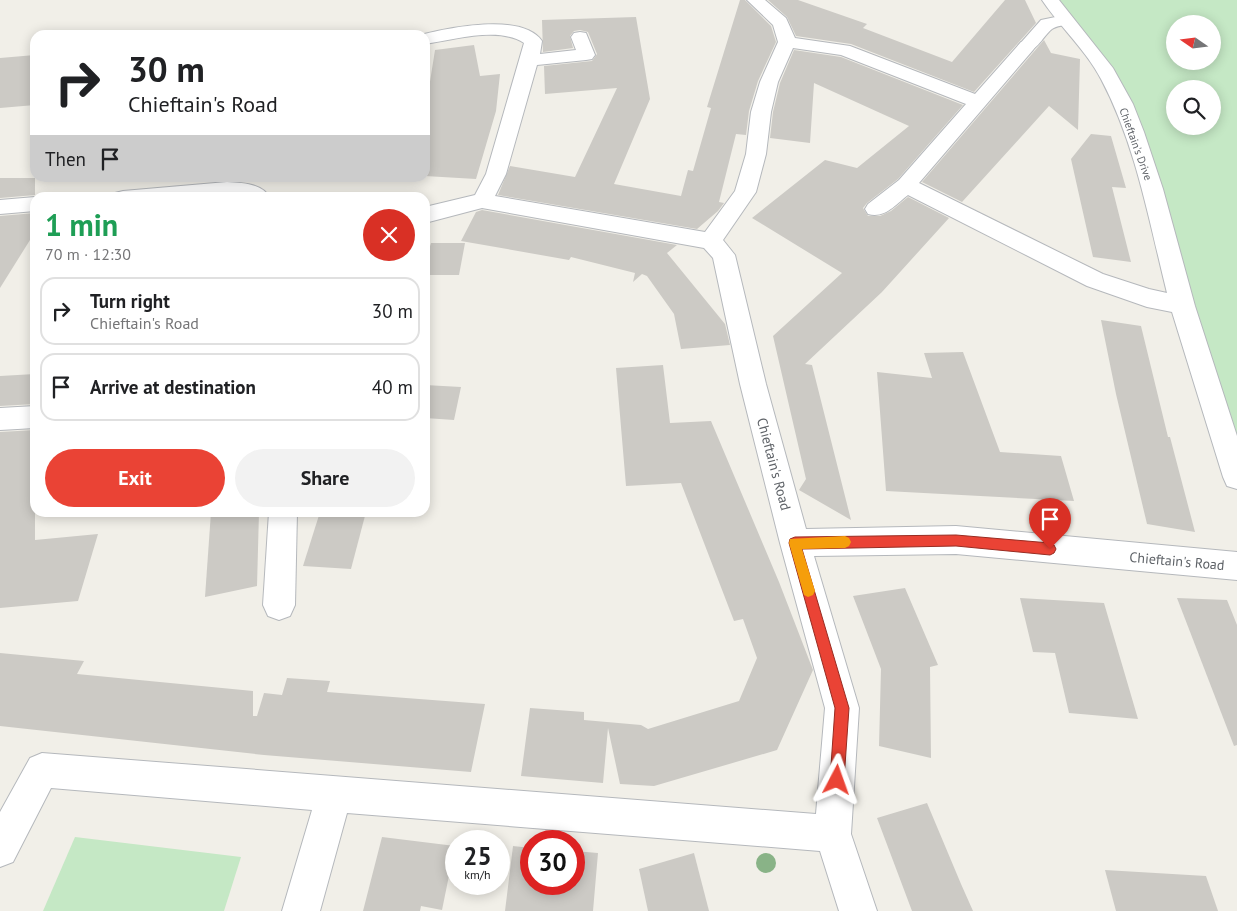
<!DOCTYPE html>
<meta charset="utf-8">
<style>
:root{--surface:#fff;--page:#f2f2f2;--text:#202124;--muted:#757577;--line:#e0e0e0;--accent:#ea4335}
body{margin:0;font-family:"PT Sans",sans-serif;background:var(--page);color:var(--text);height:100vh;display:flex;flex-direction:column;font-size:19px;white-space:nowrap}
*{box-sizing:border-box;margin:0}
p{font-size:16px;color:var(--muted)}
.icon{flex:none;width:28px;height:28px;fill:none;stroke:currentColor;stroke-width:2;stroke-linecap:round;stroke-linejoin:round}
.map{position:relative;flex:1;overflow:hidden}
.panel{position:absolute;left:30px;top:192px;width:400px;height:325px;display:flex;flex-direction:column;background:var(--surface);border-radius:15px;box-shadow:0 2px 12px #0003}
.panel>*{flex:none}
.guide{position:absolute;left:30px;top:30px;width:400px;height:152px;border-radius:15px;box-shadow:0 2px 12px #0003;background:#fff;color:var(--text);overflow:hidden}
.needle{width:32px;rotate:284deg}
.tools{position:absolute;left:1166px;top:15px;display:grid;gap:10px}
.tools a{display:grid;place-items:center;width:55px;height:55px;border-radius:50%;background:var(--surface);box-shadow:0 2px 12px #0003;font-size:25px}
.speed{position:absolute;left:445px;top:830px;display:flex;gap:10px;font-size:25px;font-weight:700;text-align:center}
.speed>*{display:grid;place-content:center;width:65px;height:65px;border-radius:50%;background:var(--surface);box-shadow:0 2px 12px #0003;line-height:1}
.speed small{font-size:12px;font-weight:400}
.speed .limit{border:8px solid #d22;background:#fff;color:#111}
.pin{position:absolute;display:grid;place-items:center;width:42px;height:42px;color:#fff;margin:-51px -21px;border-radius:50% 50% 50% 0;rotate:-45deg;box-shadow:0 0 5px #0007}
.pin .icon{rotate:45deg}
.me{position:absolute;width:55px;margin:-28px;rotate:4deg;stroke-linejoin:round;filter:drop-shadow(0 0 4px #0008)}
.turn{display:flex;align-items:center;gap:18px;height:105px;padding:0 15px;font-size:22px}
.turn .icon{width:65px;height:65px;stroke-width:2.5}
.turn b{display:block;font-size:35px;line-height:42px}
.then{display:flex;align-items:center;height:48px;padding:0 15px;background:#0003;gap:10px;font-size:19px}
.round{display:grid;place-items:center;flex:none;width:52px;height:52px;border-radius:26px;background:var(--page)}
.summary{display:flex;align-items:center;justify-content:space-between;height:85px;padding:0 15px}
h1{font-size:30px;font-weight:800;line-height:38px;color:#1e9e55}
.button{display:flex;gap:10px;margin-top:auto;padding:10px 15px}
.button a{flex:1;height:58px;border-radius:30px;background:var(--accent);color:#fff;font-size:20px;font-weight:800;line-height:58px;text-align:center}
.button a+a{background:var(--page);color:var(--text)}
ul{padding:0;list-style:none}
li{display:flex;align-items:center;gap:15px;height:68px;margin:0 10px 8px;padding:0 5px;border:2px solid var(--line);border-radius:15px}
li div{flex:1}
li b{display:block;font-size:19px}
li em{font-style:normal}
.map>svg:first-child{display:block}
.green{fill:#c5e8c5;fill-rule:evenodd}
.building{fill:#cccac5}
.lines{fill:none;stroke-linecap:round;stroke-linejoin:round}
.pedestrian-casing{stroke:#b5b8bc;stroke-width:2}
.minor-casing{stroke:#b5b8bc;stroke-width:2}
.pedestrian{fill:#fff;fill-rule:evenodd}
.minor{fill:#fff;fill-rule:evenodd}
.tree{fill:#89b387}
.route{fill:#ea4335;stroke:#982c22}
.slow{fill:#f59e0b}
.labels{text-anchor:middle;stroke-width:4.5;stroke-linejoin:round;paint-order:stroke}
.far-street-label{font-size:11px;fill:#5f6368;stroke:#fff}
.street-label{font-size:14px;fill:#5f6368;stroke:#fff}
</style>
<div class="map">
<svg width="1237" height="911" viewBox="0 0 1237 911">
<rect width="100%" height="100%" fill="#f1efe8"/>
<g class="green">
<path d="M1050,0H1237V477L1126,116ZM1175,24H1212V61H1175ZM1175,89H1212V126H1175Z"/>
<polygon points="75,837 241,857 224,911 43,911"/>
</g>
<g class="building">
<polygon points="740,0 745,0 771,26 776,42 758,81 749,111 746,135 736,134 719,202 724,203 718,211 697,229 498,195 510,166 575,177 617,88 545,94 544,66 592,61 597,54 588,32 580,30 574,31 570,36 573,48 543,52 542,20 636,17 650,99 614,184 681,196 688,170 693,171 711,108 707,107"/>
<polygon points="768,0 798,0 867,24 863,28 952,62 1005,0 1025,0 1036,23 974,92 851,44 796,36 787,17"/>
<polygon points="1044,40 1051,53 1080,59 1078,130 1049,106 962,202 922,182"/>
<polygon points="474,45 480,76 500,74 496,111 476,179 425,176 425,113 435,50"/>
<polygon points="794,50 841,57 963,105 898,179 867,203 863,208 868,216 880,216 891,211 908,197 949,218 882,292 805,364 812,365 851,520 799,490 806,479 773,336 842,273 752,218 825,160 857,168 909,126 814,83 810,143 770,138 773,112 780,83"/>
<polygon points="35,55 35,105 0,108 0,58"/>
<polygon points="1091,134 1111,136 1126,188 1112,187 1131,262 1093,257 1071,159"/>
<polygon points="0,178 35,178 35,195 0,198"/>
<polygon points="482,210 677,245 667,253 725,324 730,345 681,349 674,314 647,276 642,274 633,282 635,273 571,257 569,260 461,241 476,212"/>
<polygon points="35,213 35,232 0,288 0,216"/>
<polygon points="431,243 465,243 459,275 425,275 425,262"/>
<polygon points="1101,320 1141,326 1168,437 1170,437 1195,532 1147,524 1116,394"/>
<polygon points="963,352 1000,452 1061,456 1074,501 886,491 877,372 932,378 924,353"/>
<polygon points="663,365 670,423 711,421 779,582 813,670 777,750 654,786 620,784 608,728 603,783 521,776 530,708 584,712 584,720 641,725 648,729 739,701 757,658 743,619 734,621 681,483 626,486 616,368"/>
<polygon points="35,374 35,404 0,406 0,376"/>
<polygon points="425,385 461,387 454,420 425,418"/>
<polygon points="35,430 35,540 98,534 78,601 0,608 0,432"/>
<polygon points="211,512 259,512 257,586 205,597"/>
<polygon points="320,512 366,512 351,569 303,566"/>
<polygon points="905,588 938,665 930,667 931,758 879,746 881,669 853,596"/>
<polygon points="1020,598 1104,603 1138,719 1069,713 1055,653 1033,652"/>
<polygon points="1177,598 1227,600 1237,625 1237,745 1234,746"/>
<polygon points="0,653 84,661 77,674 253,691 253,716 257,716 264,693 282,695 287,678 330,681 327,692 485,704 471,772 264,755 0,726"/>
<polygon points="927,803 961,884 973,911 912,911 877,818"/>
<polygon points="382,837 455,846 442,910 421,906 420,911 363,911"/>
<polygon points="513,846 531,848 531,884 574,884 574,851 598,853 593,911 505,911"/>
<polygon points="694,853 709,911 648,911 639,869"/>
<polygon points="1105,870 1206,876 1218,911 1116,911"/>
</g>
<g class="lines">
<defs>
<path id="pedestrian" d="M1065,15L1071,16L1074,20L1071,24C1065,25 1056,26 1052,29C1041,38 1037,54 1021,50L1018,46L1041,20Z"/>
<g id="minor">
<path d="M747,0H765L786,18L795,38L850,46L975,94L1021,42L1027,41L1033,42L1036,46L1033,50L919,183L1103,274L1149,289L1167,293C1149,221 1136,145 1101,79C1086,50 1060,27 1042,0H1059L1113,68L1133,104L1144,132L1163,189L1195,306L1237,436V489L1227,486L1223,477L1172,312L1147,307L1087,286L908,195C896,204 885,219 868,214L865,209L868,204L899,180L966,104L841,55L793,48L778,82L771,112L766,154L756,192L723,240L735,255L766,384L806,529L956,526L1237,552V580L956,554L814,556L859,708L851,834L877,911H839L820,851L347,813L320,911H282L312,810L51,788L13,862L0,867V812L30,758L42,753L816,814L825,708L780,543L740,384L713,258L704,248L482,208L425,223V207L475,195L486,174L524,43C499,26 453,40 425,44V35H420C448,28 522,12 542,41L540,54L576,50L571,37L574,33L580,32L586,33L595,55L592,59L586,60L537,65L506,174L495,196L705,232L735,191L746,154L751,112L760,82L778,42L773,25Z"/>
<path d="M227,182C242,183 262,183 270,198H113L115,193L123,191Z"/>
<polygon points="35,197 38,198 35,198 35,211 0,214 0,200"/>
<polygon points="35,406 35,428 0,430 0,408"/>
<polygon points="269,512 297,512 295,605 290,616 279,620 268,616 263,605"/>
</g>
</defs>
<use href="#pedestrian" class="pedestrian-casing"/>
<use href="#minor" class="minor-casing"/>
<use href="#pedestrian" class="pedestrian"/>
<use href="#minor" class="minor"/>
</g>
<circle class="tree" cx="766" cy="863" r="10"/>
<polygon class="route" points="956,535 1050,543 1054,545 1056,549 1054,553 1050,555 956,546 802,549 849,708 844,780 842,785 837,788 832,785 830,780 835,708 789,543 790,539 795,537"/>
<polygon class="slow" points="845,536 849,538 851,542 849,546 845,548 802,549 815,591 813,595 808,597 804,595 789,543 790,539"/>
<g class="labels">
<g class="far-street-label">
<text transform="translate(1136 144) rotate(70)" y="4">Chieftain's Drive</text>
</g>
<g class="street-label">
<text transform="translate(774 464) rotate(75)" y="5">Chieftain's Road</text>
<text transform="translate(1177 561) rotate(5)" y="5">Chieftain's Road</text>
</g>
</g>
</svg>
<div class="tools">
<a><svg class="needle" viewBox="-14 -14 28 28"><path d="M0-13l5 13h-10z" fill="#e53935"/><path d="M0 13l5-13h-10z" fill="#757577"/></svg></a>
<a><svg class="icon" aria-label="search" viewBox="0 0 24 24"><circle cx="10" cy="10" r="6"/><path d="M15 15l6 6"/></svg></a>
</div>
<div class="speed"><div>25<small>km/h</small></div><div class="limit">30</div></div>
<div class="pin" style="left:1050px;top:549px;background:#d93025"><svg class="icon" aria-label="arrive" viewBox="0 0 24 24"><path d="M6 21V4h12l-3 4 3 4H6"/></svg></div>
<svg class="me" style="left:837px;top:780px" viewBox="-20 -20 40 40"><path d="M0-17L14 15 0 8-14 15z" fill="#ea4335" stroke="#fff" stroke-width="4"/></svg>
<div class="guide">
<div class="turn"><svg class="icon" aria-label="right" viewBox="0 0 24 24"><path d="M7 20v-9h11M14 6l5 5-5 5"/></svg><div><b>30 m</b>Chieftain's Road</div></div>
<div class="then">Then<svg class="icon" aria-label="arrive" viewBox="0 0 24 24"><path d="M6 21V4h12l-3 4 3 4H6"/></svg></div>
</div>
<section class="panel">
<div class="summary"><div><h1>1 min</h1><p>70 m · 12:30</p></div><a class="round" style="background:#d93025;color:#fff"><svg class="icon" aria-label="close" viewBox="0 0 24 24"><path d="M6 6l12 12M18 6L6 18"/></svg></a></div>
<ul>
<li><svg class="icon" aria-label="right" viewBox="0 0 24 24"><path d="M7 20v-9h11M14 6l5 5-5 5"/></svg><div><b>Turn right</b><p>Chieftain's Road</p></div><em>30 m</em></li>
<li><svg class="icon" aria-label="arrive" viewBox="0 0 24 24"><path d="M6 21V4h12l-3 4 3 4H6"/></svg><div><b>Arrive at destination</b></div><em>40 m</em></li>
</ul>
<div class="button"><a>Exit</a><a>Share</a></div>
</section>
</div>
